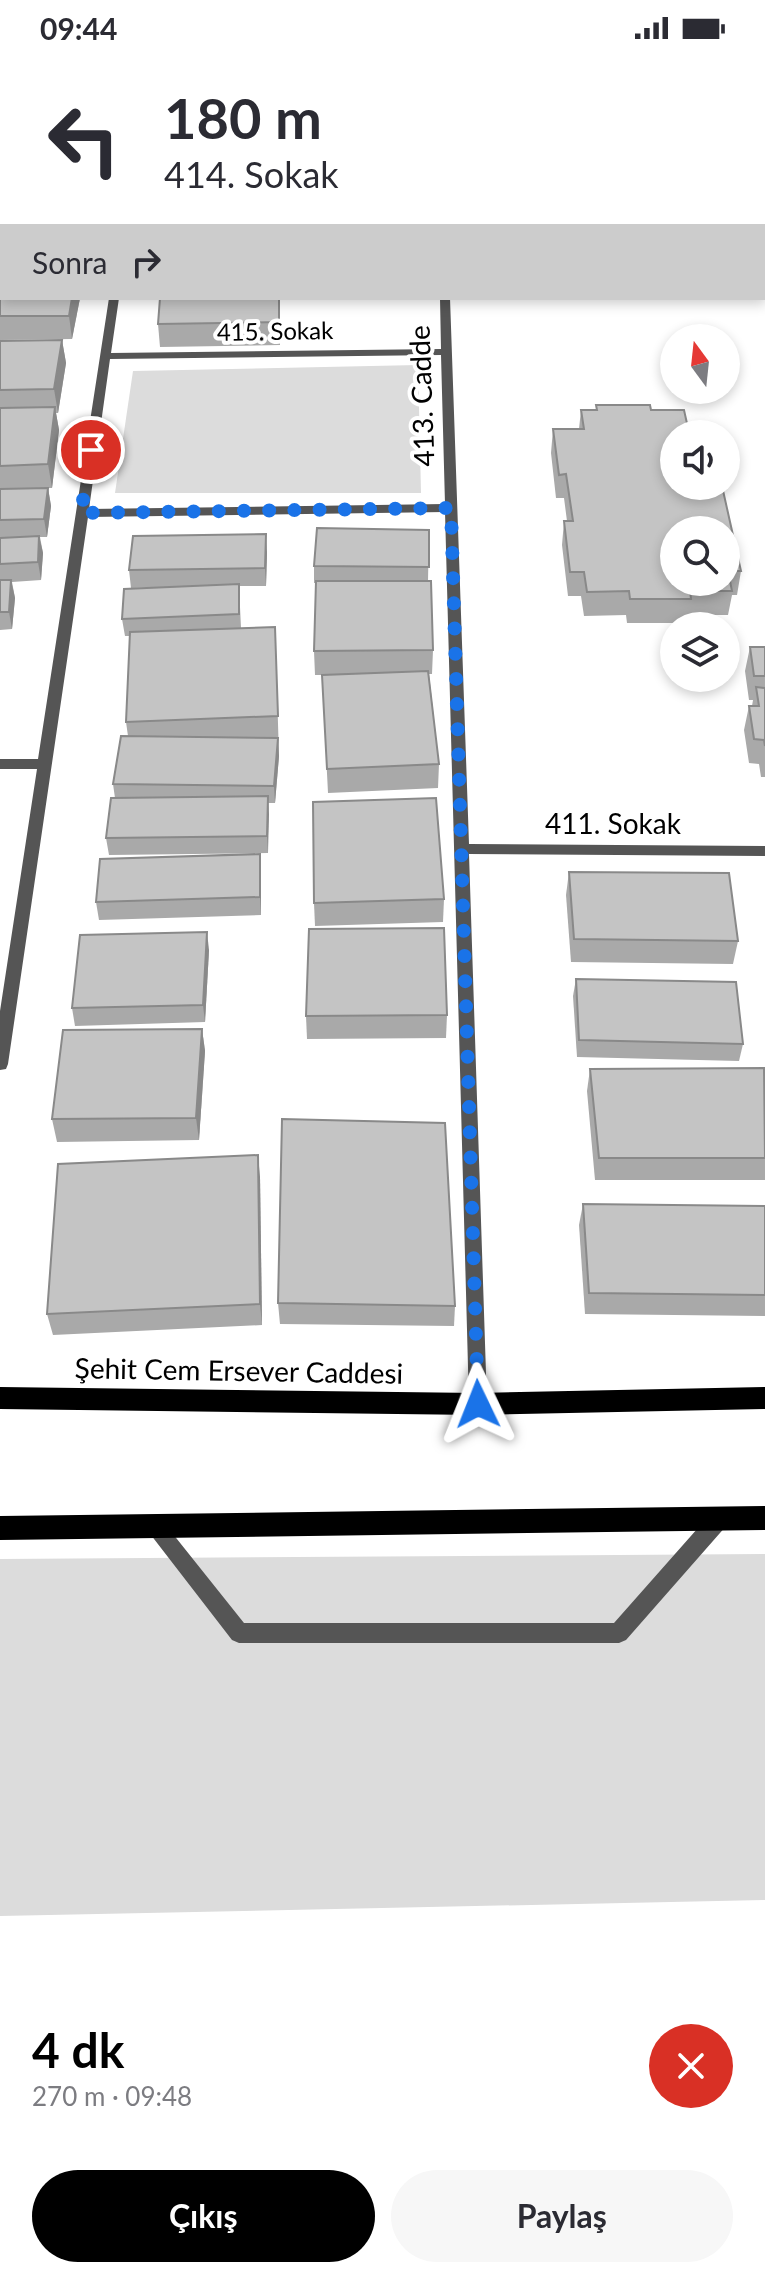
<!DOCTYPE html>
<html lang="tr">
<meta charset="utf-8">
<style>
:root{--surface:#fff;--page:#f7f7f7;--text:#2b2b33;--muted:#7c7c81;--accent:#000}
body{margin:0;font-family:Lato,sans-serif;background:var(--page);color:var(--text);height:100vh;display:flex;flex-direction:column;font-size:30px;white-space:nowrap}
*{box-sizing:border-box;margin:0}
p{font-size:26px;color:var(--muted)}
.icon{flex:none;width:44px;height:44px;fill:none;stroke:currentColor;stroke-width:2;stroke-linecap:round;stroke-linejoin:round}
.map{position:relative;height:1942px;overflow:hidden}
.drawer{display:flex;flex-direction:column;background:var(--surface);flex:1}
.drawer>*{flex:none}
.hud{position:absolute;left:0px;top:0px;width:766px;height:244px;box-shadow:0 4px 12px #0003;background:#fff;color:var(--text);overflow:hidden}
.needle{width:52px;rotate:345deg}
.fabs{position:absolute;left:660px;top:268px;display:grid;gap:16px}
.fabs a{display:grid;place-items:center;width:80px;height:80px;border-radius:50%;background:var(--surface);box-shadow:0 4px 12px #0003;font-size:40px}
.pin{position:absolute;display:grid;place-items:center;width:68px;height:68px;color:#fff;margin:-34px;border:4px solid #fff;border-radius:50%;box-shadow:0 2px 8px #0007}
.me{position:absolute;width:88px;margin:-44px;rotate:358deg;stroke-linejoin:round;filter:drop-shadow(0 0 6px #0008)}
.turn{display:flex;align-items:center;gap:28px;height:168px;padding:0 32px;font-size:36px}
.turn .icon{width:104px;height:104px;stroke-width:2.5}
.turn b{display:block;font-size:56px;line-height:68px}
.then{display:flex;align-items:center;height:76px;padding:0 32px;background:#0003;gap:16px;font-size:30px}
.round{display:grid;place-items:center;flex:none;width:84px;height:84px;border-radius:42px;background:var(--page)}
.headline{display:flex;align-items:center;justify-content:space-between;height:136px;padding:0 32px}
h1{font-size:48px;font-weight:700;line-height:60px;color:var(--accent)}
.primary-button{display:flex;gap:16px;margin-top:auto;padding:16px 32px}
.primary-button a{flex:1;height:92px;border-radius:48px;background:var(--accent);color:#fff;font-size:32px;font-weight:700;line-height:92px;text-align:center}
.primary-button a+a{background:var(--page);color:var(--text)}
.status{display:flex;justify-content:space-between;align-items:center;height:56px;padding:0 40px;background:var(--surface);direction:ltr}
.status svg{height:22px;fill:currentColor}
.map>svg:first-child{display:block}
.green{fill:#dcdcdc}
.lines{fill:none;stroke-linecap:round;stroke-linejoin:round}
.street{fill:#555;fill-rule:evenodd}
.secondary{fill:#222;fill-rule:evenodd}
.primary{fill:#000;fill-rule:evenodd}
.wall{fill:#a9a9a9}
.shaded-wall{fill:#898989}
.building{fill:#c4c4c4;stroke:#898989;stroke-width:2;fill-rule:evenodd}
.route{stroke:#1a73e8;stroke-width:14;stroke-dasharray:0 25.2}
.labels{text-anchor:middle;stroke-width:8;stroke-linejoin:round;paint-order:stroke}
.far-street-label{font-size:24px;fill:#000;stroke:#fff}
.street-label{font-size:28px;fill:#000;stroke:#fff}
</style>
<div class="status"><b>09:44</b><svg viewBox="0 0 49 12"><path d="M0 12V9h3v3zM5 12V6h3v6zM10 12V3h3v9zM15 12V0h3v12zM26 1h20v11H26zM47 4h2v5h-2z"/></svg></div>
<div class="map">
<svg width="765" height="1942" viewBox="0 0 765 1942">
<rect width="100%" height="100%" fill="#fff"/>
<g class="green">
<polygon points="418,309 421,437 115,437 133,315"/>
<polygon points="765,1498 765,1844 0,1860 0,1503"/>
</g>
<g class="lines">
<g class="street">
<polygon points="427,0 435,0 436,2 428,2"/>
<rect x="703" y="0" width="8" height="2"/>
<rect x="764" y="39" width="1" height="6"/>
<path d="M109,242H119L111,297L441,293L440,242H450L469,788L765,790V800L469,798L487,1348L485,1354L478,1357L471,1354L469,1348L445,456L88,461L8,1008L6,1013L0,1014V955L37,713H0V703H38ZM441,299L445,448L89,453L110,303Z"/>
<polygon points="720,1453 727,1455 730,1462 727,1469 626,1584 619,1587 239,1587 232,1584 144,1470 147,1463 154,1461 161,1463 244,1567 614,1567 713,1455"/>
</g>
<rect class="secondary" x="764" y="181" width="1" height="6"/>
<g class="primary">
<polygon points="0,1331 478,1337 765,1331 765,1353 478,1359 0,1353"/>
<polygon points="765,1450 765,1474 0,1484 0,1460"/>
</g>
</g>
<g class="wall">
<rect x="193" y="0" width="95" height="2"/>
<rect x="312" y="0" width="94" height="2"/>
<polygon points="603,0 683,0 682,2 603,2"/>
<polygon points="744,0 765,0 765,36 764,36 764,2 744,2"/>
<polygon points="2,98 2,165 0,165 0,106"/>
<polygon points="0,186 80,242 72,283 0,284"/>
<polygon points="280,242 280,289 160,291 158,268"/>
<polygon points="62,284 66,307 58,357 56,357 59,374 52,432 48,432 51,450 47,481 40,481 43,497 41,524 12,526 15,542 12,573 0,574 0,285"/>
<polygon points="596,349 651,354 688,372 741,515 737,539 732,539 728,559 688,559 687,567 627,567 626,559 584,560 581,540 568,540 562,489 564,465 567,465 564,442 556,442 551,397 553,373 579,373 581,354 596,354"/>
<polygon points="429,474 428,525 433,594 432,618 429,618 439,708 438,732 328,737 322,619 315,619 314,595 316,527 314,527 314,510"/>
<polygon points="267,496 266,530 239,530 241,572 275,571 279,700 275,747 268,747 268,797 109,799 106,782 115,742 113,728 128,680 126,666 130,580 125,580 122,563 167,531 131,532 129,514"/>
<polygon points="750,591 765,591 765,721 761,721 759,708 749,707 744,674 749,650 752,650 753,644 749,644 745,615"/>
<polygon points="261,816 261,859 99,864 96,846"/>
<polygon points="569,816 738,885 733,908 571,906 566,839"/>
<polygon points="444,843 443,866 315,870 314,847"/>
<polygon points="209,894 205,966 75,970 72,952"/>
<polygon points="576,923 743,988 739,1005 577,1001 573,940"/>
<polygon points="447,959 446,982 307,983 306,960"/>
<polygon points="202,973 205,995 199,1084 57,1086 52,1063"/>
<polygon points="590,1013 765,1018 765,1124 595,1124 587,1035"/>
<polygon points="260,1121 262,1269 53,1279 47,1258"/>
<polygon points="583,1148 765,1150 765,1260 585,1258 579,1169"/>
<polygon points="278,1247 455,1250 454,1270 280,1268"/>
</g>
<g class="shaded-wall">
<polygon points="0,0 6,0 6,2 2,2 2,15 0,22"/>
<polygon points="2,21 2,47 0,54 0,28"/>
<polygon points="72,242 80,242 72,283 69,260"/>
<polygon points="279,242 280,242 280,289 279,266"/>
<polygon points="62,284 66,307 58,357 54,333"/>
<polygon points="55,351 59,374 52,432 48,408"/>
<polygon points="48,432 51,450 47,481 44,463"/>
<polygon points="266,478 267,496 266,530 265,512"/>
<polygon points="39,480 43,497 41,524 38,506"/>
<polygon points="11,524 15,542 12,573 9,556"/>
<polygon points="278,682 279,700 275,747 274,730"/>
<polygon points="268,740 269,758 268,797 267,780"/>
<polygon points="260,798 261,816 261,859 260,841"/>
<polygon points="207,876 209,894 205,966 203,949"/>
<polygon points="202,973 205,995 199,1084 196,1062"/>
<polygon points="258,1099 260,1121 262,1269 260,1248"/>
</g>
<g class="building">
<polygon points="40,0 122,0 122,2 39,2"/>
<polygon points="193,0 241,0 193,1"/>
<polygon points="572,0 572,2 457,2 456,1"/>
<polygon points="751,0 765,0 765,20 764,2 751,2"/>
<polygon points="2,98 2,142 0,142 0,106"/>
<rect x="0" y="186" width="2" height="20"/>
<polygon points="0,206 2,206 2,242 72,242 69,260 0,260"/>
<polygon points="160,242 279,242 279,266 158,268"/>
<polygon points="62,284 54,333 0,334 0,285"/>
<path d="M596,349H650L651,354H684L688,372H710L711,378H674V430H722L741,515H728L732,535H690L691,543H630L629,535L587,536L584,516H570L564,465H573L566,418L559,419L553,373H584L581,354H597ZM674,474H726V526H674Z"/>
<polygon points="55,351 48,408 0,410 0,352"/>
<polygon points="48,432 44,463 0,464 0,433"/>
<polygon points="317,472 429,474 429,511 314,510"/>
<polygon points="266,478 265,512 129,514 133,480"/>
<polygon points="39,480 38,506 0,508 0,482"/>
<polygon points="0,524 11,524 9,556 0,556"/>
<polygon points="316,525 431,525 433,594 314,595"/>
<polygon points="239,528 239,558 122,563 124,533"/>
<polygon points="275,571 278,660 126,666 130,576"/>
<polygon points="750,591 765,591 765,620 754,620"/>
<polygon points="428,615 439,708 327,713 322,619"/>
<polygon points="756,631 765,632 765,690 764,684 754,683 749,650 759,650"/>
<polygon points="121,680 278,682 274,730 113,728"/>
<polygon points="268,740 267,780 106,782 111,742"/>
<polygon points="436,742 444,843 314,847 313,746"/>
<polygon points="260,798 260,841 96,846 100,803"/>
<polygon points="569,816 729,817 738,885 574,883"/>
<polygon points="444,872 447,959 306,960 309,873"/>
<polygon points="207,876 203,949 72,952 80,879"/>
<polygon points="576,923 736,926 743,988 579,984"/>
<polygon points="202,973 196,1062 52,1063 63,974"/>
<polygon points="764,1012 765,1102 599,1102 590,1013"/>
<polygon points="282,1063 445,1067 455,1250 278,1247"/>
<polygon points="258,1099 260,1248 47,1258 58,1108"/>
<polygon points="583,1148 765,1150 765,1239 589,1237"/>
</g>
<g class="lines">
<polyline class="route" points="91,394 81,457 451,452 478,1348"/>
</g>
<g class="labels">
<g class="far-street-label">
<text transform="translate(275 276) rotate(-1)" y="8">415. Sokak</text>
</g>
<g class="street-label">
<text transform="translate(422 340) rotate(-92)" y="10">413. Cadde</text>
<text x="613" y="778">411. Sokak</text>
<text transform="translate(239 1315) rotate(1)" y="10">Şehit Cem Ersever Caddesi</text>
</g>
</g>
</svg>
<div class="fabs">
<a><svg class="needle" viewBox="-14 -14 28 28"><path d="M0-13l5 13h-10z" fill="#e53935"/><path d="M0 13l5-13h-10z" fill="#7c7c81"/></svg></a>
<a><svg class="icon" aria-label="sound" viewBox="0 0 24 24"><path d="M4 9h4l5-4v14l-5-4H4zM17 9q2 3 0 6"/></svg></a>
<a><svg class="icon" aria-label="search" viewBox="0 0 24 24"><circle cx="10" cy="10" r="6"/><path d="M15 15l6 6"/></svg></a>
<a><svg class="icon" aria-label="layers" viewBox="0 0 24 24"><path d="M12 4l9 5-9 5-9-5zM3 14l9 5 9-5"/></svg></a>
</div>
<div class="pin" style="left:91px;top:394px;background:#d93025"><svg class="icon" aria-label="arrive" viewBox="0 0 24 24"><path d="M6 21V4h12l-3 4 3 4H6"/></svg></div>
<svg class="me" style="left:478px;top:1348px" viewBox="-20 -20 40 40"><path d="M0-17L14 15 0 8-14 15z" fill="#1a73e8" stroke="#fff" stroke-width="4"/></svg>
<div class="hud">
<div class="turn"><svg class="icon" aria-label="left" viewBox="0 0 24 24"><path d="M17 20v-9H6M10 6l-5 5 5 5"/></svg><div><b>180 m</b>414. Sokak</div></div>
<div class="then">Sonra<svg class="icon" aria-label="right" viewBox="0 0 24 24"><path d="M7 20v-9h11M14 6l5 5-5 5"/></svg></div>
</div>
</div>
<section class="drawer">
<div class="headline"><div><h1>4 dk</h1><p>270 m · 09:48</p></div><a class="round" style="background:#d93025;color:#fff"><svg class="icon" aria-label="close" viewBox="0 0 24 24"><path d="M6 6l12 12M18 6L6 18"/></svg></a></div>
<div class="primary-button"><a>Çıkış</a><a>Paylaş</a></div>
</section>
